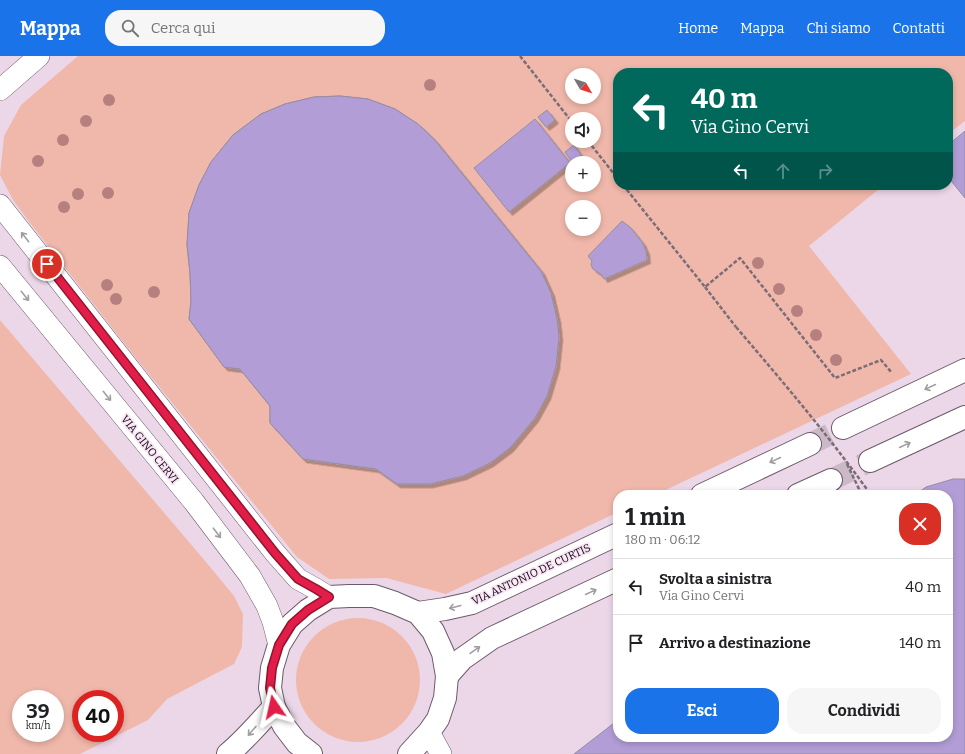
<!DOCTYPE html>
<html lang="it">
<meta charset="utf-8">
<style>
:root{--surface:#fff;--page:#f6f6f6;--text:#202124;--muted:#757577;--line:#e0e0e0;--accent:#1a73e8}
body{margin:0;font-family:Bitter,serif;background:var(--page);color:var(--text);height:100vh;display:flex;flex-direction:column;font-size:15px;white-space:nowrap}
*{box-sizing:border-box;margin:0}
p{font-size:13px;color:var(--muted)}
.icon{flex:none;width:22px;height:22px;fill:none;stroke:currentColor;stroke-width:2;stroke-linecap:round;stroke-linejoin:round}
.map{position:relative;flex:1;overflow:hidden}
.drawer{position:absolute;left:613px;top:434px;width:340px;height:252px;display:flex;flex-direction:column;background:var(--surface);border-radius:16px;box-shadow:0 2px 6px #0003}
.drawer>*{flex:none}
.hud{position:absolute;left:613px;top:12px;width:340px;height:122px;border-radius:16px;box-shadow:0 2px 6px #0003;background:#00695c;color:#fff;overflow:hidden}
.needle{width:26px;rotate:129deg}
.buttons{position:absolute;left:565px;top:12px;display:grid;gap:8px}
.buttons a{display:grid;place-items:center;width:36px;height:36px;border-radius:50%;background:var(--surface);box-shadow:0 2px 6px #0003;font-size:20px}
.speed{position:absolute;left:12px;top:634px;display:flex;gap:8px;font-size:20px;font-weight:700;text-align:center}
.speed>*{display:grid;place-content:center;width:52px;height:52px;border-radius:50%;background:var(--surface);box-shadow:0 2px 6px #0003;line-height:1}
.speed small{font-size:10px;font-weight:400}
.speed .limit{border:6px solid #d22;background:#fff;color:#111}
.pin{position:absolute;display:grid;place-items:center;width:34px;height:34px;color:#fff;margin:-17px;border:2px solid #fff;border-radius:50%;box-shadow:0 1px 4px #0007}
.me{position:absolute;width:44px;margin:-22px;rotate:349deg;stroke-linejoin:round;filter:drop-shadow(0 0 3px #0008)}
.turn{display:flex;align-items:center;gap:14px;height:84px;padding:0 12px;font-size:18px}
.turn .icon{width:52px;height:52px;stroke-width:2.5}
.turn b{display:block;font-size:28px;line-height:34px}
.lanes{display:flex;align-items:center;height:38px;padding:0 12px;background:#0003;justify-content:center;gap:20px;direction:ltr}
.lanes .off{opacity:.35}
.round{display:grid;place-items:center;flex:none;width:42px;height:42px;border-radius:16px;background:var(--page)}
.head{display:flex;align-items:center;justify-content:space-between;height:68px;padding:0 12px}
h1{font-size:24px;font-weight:700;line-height:30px}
.action{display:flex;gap:8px;margin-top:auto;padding:8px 12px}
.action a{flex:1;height:46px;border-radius:16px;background:var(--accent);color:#fff;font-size:16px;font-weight:700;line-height:46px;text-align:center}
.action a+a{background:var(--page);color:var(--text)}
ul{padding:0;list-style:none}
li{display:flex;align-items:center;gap:12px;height:56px;padding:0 12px;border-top:1px solid var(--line)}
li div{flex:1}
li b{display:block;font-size:15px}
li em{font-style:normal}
header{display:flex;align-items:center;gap:24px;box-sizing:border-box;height:56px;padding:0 20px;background:var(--accent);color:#fff}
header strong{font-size:19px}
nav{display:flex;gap:22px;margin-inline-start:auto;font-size:14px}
.search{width:280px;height:36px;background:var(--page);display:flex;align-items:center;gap:10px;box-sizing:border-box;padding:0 14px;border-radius:16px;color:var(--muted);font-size:15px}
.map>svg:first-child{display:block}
.green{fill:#f0b8ab;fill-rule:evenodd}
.building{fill:#b29dd6;stroke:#958ea3;filter:url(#shadow)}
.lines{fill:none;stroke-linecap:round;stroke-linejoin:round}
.tertiary-tunnel{stroke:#cbb9c8;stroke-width:22;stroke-dasharray:22 11;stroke-linecap:butt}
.minor-casing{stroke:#6c5a69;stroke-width:22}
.tertiary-casing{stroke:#6c5a69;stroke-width:24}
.path{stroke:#7a6d77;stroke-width:2.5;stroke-dasharray:4 2;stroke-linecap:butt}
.minor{stroke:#fff;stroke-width:21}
.tertiary{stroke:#fff;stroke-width:22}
.path-bridge{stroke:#7a6d77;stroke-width:2.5;stroke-dasharray:4 2;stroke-linecap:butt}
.tree{fill:#b6807f}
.oneway{stroke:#a09ea0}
.route-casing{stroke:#92132f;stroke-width:10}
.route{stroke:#e11d48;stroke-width:7}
.labels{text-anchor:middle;stroke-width:3.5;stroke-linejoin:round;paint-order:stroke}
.street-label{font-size:11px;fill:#120c11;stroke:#f9e4f5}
</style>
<header>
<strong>Mappa</strong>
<div class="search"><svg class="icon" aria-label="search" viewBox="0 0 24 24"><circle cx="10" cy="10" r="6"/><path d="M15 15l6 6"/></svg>Cerca qui</div>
<nav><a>Home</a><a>Mappa</a><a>Chi siamo</a><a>Contatti</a></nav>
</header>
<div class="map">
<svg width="965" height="698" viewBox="0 0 965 698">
<defs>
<filter id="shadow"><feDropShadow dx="3.5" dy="3.5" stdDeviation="0" flood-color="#0004"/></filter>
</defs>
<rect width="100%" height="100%" fill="#ecd7e8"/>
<g class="green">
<path d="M78,0H965V65L948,78V17H618V129H884L809,190L911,318L655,439H618V456L446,538L386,522L329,523L297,501L135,301L30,167L13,144L0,119L4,80L21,49ZM572,19H594V41H572ZM572,63H594V85H572ZM572,107H594V129H572ZM572,151H594V173H572Z"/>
<path d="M0,264L206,506L234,540L243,558L242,591L234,608L167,643L148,664L80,698H0ZM21,643H55V677H21ZM81,643H115V677H81Z"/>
<circle cx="358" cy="624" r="62"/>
</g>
<g class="building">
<polygon points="340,40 368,43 395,53 418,68 434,83 541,215 551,237 557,263 559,281 556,310 547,340 535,362 510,392 490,407 463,420 430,428 397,428 376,413 303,403 270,367 270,350 240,313 224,311 189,263 191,246 190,217 187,189 189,157 199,129 211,106 233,79 261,58 285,48 314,41"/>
<polygon points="340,40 368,43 395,53 418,68 434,83 541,215 551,237 557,263 559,281 556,310 547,340 535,362 510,392 490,407 463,420 430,428 397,428 376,413 303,403 270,367 270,350 240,313 224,311 189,263 191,246 190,217 187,189 189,157 199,129 211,106 233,79 261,58 285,48 314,41"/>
<polygon points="547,54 555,64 546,71 538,61"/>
<polygon points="535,63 570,107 509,156 474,112"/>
<polygon points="965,75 965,142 948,121 948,89"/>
<polygon points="574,89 581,99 572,106 565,96"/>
<polygon points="622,165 630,171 642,186 646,195 647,204 604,223 602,219 593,213 591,209 592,205 588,200"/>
<polygon points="953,423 965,423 965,698 574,698 618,664 618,681 948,681 948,439 915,439 926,431"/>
</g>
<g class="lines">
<g class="tertiary-tunnel">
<polyline points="810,388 843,372"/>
<polyline points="831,424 870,405"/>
</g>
<defs>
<g id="minor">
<polyline points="0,34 39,0"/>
<polyline points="0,149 275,497 298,523 316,533 329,541"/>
<polyline points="0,210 194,446 250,520 267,550 273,566 279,589"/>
<polyline points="429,676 441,698"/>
</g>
<g id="tertiary">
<polyline points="843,372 965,314"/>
<polyline points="870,405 965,361"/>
<polyline points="702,439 810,388"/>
<polyline points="798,439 831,424"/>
<polyline points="418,557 445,553 472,547 618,478"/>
<polyline points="447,620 462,603 492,582 618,523"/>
<path d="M228,698C245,684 259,667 274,651"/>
<polyline points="311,698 297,687 284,670 274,651 270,632 272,612 279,589 292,568 308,554 329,541 349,540 374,540 395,547 418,557 433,575 443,597 447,620 445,642 438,663 429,676 409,698"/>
</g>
</defs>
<use href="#minor" class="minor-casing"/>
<use href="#tertiary" class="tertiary-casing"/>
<g class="path">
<polyline points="520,0 572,66"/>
<polyline points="588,85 618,123"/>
<polyline points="623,129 705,231 740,202 835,322 881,304 892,317"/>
<polyline points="705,231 736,271"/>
</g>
<use href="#minor" class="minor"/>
<use href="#tertiary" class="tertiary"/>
<g class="path-bridge">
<path d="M736,271C783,326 829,380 871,439"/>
<polyline points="847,408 859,433 860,439"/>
</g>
</g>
<g class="tree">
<circle cx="430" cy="29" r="6"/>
<circle cx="109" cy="44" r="6"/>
<circle cx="86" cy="65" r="6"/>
<circle cx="63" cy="84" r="6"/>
<circle cx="38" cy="105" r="6"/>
<circle cx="108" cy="137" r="6"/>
<circle cx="78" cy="138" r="6"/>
<circle cx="64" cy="151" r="6"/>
<circle cx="758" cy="207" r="6"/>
<circle cx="107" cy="229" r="6"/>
<circle cx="779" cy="233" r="6"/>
<circle cx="154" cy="236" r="6"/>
<circle cx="116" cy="243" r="6"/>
<circle cx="797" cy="255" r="6"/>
<circle cx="816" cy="279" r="6"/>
<circle cx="836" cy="304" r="6"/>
</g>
<defs><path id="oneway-shaft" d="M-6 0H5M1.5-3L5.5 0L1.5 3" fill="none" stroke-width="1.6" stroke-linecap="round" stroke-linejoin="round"/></defs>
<g class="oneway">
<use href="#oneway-shaft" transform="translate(25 181) rotate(-128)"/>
<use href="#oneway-shaft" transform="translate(25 240) rotate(51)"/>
<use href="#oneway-shaft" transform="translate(930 331) rotate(155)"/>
<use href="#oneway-shaft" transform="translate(107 340) rotate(51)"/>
<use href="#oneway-shaft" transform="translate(905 389) rotate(-25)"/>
<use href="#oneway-shaft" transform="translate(775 404) rotate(155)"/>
<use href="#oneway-shaft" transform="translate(217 477) rotate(53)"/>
<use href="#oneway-shaft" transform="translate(591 536) rotate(-25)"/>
<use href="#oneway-shaft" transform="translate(455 551) rotate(166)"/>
<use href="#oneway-shaft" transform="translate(475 594) rotate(-35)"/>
<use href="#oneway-shaft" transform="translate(252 675) rotate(131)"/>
</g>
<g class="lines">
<defs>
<polyline id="route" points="47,208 275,497 298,523 316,533 329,541 308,554 292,568 279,589 272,612 270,632 274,651"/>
</defs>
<use href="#route" class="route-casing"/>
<use href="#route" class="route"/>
</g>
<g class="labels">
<g class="street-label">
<text transform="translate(150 393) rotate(51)" y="4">VIA GINO CERVI</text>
<text transform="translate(531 518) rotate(-25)" y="4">VIA ANTONIO DE CURTIS</text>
</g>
</g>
</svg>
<div class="buttons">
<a><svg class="needle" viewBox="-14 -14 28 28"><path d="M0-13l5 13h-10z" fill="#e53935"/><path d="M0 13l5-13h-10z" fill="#757577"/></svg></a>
<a><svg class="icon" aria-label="sound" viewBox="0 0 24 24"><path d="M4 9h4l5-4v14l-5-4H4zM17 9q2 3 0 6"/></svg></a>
<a>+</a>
<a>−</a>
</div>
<div class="speed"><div>39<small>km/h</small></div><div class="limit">40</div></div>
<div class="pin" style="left:47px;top:208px;background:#d93025"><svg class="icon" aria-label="arrive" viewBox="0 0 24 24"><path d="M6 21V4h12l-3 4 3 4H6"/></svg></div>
<svg class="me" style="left:274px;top:651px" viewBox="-20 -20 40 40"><path d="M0-17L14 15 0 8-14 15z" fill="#e11d48" stroke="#fff" stroke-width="4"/></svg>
<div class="hud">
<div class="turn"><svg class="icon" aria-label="left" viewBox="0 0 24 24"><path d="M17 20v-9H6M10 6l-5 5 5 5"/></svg><div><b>40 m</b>Via Gino Cervi</div></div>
<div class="lanes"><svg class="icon" aria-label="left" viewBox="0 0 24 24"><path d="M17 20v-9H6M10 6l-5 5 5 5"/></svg><svg class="icon off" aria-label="ahead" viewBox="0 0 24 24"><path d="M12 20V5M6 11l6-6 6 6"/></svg><svg class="icon off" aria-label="right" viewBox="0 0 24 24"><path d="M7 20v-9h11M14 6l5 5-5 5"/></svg></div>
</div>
<section class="drawer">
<div class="head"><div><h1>1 min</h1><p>180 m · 06:12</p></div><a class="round" style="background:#d93025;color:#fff"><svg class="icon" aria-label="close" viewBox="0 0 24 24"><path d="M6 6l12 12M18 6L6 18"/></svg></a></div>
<ul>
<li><svg class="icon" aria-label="left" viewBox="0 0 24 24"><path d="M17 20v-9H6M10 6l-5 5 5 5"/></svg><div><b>Svolta a sinistra</b><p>Via Gino Cervi</p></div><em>40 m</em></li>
<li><svg class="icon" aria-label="arrive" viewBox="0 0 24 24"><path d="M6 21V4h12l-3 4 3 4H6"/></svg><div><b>Arrivo a destinazione</b></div><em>140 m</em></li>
</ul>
<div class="action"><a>Esci</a><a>Condividi</a></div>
</section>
</div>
